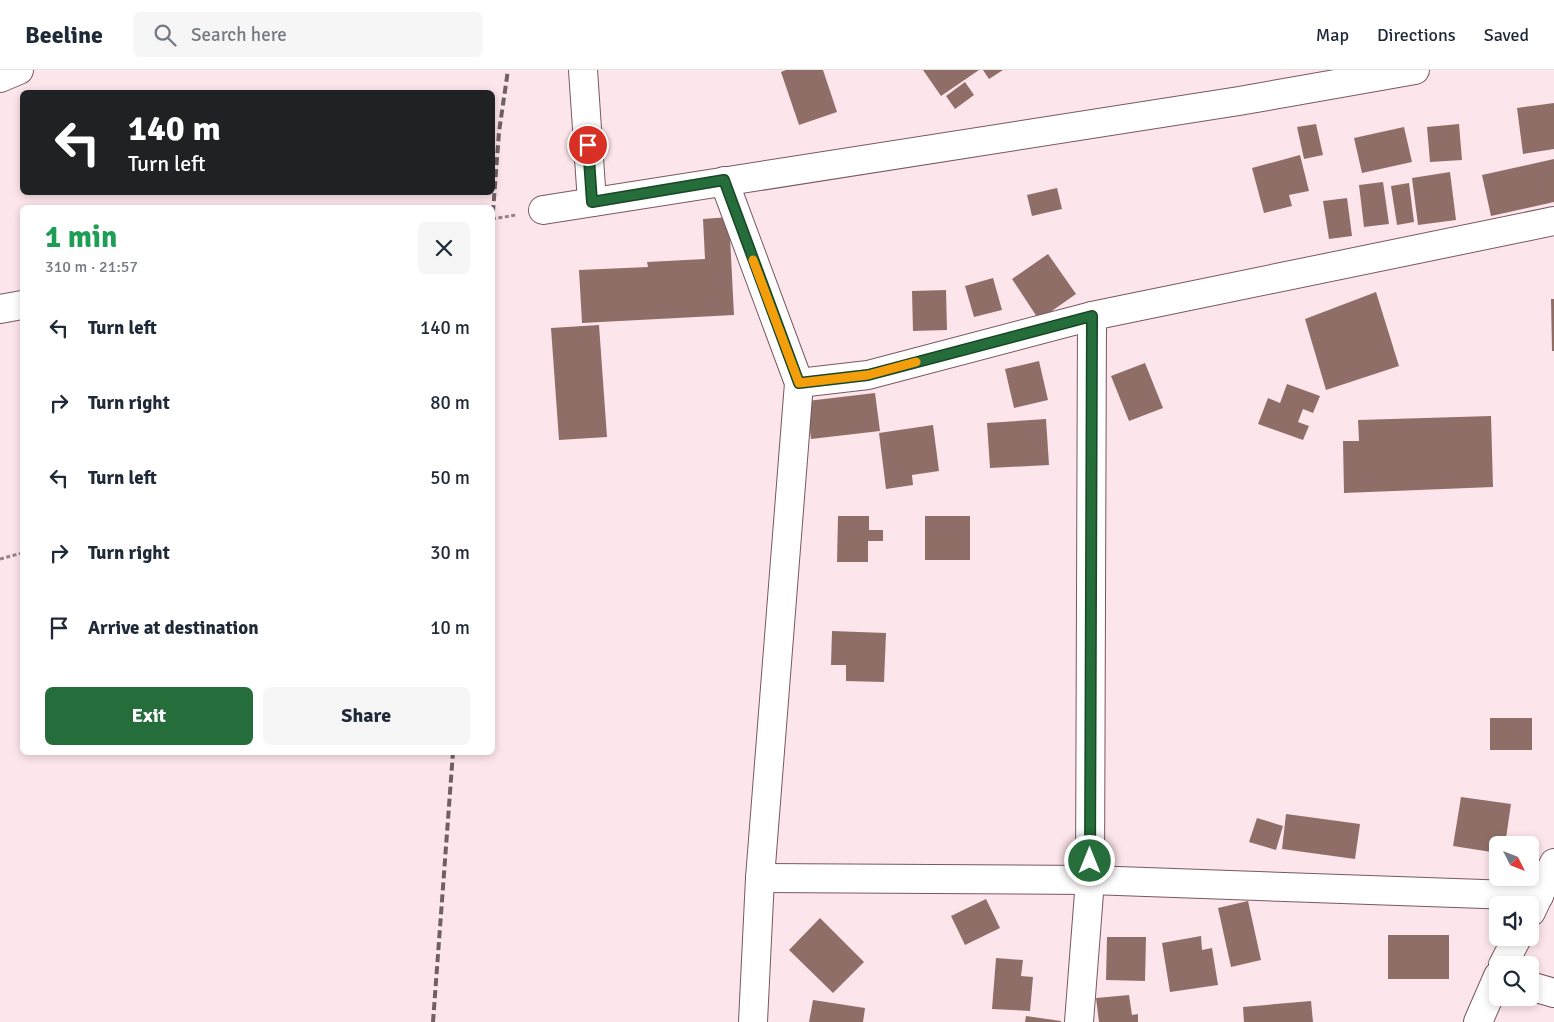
<!DOCTYPE html>
<meta charset="utf-8">
<style>
:root{--surface:#fff;--page:#f6f6f7;--text:#1f2937;--muted:#747a83;--line:#e0e1e3;--accent:#256d3a}
body{margin:0;font-family:Signika,sans-serif;background:var(--page);color:var(--text);height:100vh;display:flex;flex-direction:column;font-size:19px;white-space:nowrap}
*{box-sizing:border-box;margin:0}
p{font-size:16px;color:var(--muted)}
.icon{flex:none;width:28px;height:28px;fill:none;stroke:currentColor;stroke-width:2;stroke-linecap:round;stroke-linejoin:round}
.map{position:relative;flex:1;overflow:hidden}
.side{position:absolute;left:20px;top:135px;width:475px;height:550px;display:flex;flex-direction:column;background:var(--surface);border-radius:8px;box-shadow:0 2px 8px #0003}
.side>*{flex:none}
.guide{position:absolute;left:20px;top:20px;width:475px;height:105px;border-radius:8px;box-shadow:0 2px 8px #0003;background:#202124;color:#fff;overflow:hidden}
.needle{width:32px;rotate:132deg}
.buttons{position:absolute;left:1489px;top:766px;display:grid;gap:10px}
.buttons a{display:grid;place-items:center;width:50px;height:50px;border-radius:8px;background:var(--surface);box-shadow:0 2px 8px #0003;font-size:25px}
.pin{position:absolute;display:grid;place-items:center;width:42px;height:42px;color:#fff;margin:-21px;border:2px solid #fff;border-radius:50%;box-shadow:0 1px 5px #0007}
.me{position:absolute;width:55px;margin:-28px;rotate:0deg;stroke-linejoin:round;filter:drop-shadow(0 0 4px #0008)}
.turn{display:flex;align-items:center;gap:18px;height:105px;padding:0 25px;font-size:22px}
.turn .icon{width:65px;height:65px;stroke-width:2.5}
.turn b{display:block;font-size:35px;line-height:42px}
.round{display:grid;place-items:center;flex:none;width:52px;height:52px;border-radius:8px;background:var(--page)}
.summary{display:flex;align-items:center;justify-content:space-between;height:85px;padding:0 25px}
h1{font-size:30px;font-weight:800;line-height:38px;color:#1e9e55}
.action{display:flex;gap:10px;margin-top:auto;padding:10px 25px}
.action a{flex:1;height:58px;border-radius:8px;background:var(--accent);color:#fff;font-size:20px;font-weight:800;line-height:58px;text-align:center}
.action a+a{background:var(--page);color:var(--text)}
ul{padding:0;list-style:none}
li{display:flex;align-items:center;gap:15px;height:75px;padding:0 25px}
li div{flex:1}
li b{display:block;font-size:19px}
li em{font-style:normal}
header{display:flex;align-items:center;gap:30px;box-sizing:border-box;height:70px;padding:0 25px;background:var(--surface);border-bottom:1px solid var(--line)}
header strong{font-size:24px}
nav{display:flex;gap:28px;margin-inline-start:auto;font-size:18px}
.search{width:350px;height:45px;background:var(--page);display:flex;align-items:center;gap:12px;box-sizing:border-box;padding:0 18px;border-radius:8px;color:var(--muted);font-size:19px}
.map>svg:first-child{display:block}
.building{fill:#906e68}
.lines{fill:none;stroke-linecap:round;stroke-linejoin:round}
.minor-casing{stroke:#785862;stroke-width:30}
.major-casing{stroke:#785862;stroke-width:30}
.path{stroke:#948287;stroke-width:3;stroke-dasharray:4 2.5;stroke-linecap:butt}
.minor{stroke:#fff;stroke-width:28}
.major{stroke:#fff;stroke-width:28}
.rail{stroke:#706064;stroke-width:4;stroke-dasharray:8 4;stroke-linecap:butt}
.route-casing{stroke:#184726;stroke-width:12}
.route{stroke:#256d3a;stroke-width:9}
.slow{stroke:#f59e0b;stroke-width:9}
</style>
<header>
<strong>Beeline</strong>
<div class="search"><svg class="icon" aria-label="search" viewBox="0 0 24 24"><circle cx="10" cy="10" r="6"/><path d="M15 15l6 6"/></svg>Search here</div>
<nav><a>Map</a><a>Directions</a><a>Saved</a></nav>
</header>
<div class="map">
<svg width="1554" height="952" viewBox="0 0 1554 952">
<rect width="100%" height="100%" fill="#fce5eb"/>
<g class="building">
<polygon points="786,0 823,0 837,42 799,55 781,2"/>
<polygon points="923,0 979,0 941,26"/>
<polygon points="983,0 1003,0 989,9"/>
<polygon points="965,12 974,25 955,39 946,26"/>
<polygon points="1554,33 1554,79 1523,84 1517,38"/>
<polygon points="1316,54 1323,85 1304,89 1297,57"/>
<polygon points="1459,54 1462,90 1430,92 1427,57"/>
<polygon points="1404,57 1412,92 1362,103 1354,68"/>
<polygon points="1300,85 1309,121 1289,125 1292,136 1264,143 1252,98"/>
<polygon points="1554,89 1554,132 1491,146 1482,105"/>
<polygon points="1450,102 1456,150 1418,155 1412,108"/>
<polygon points="1383,112 1389,154 1364,157 1359,115"/>
<polygon points="1409,113 1414,152 1397,155 1391,116"/>
<polygon points="1057,118 1062,139 1032,146 1027,125"/>
<polygon points="1347,128 1352,166 1329,169 1323,131"/>
<polygon points="729,147 734,245 582,253 579,200 648,197 647,192 705,189 703,149"/>
<polygon points="1048,184 1076,224 1039,250 1012,209"/>
<polygon points="993,208 1002,240 974,247 965,216"/>
<polygon points="946,220 947,260 913,261 912,221"/>
<polygon points="1376,222 1399,296 1326,320 1305,249"/>
<polygon points="1551,229 1554,229 1554,281 1552,281"/>
<polygon points="599,255 607,367 559,370 551,258"/>
<polygon points="1039,291 1048,330 1014,338 1005,299"/>
<polygon points="1145,293 1163,338 1129,351 1111,306"/>
<polygon points="1287,314 1320,326 1313,343 1303,339 1298,352 1309,356 1303,370 1258,354 1268,328 1280,333"/>
<polygon points="875,323 880,361 811,369 807,331"/>
<polygon points="1491,346 1493,417 1344,423 1343,371 1359,371 1358,350"/>
<polygon points="1046,349 1049,395 990,398 987,353"/>
<polygon points="933,355 939,401 912,405 913,415 886,419 879,363"/>
<polygon points="838,446 869,446 869,460 883,460 883,471 868,471 868,492 837,492"/>
<rect x="925" y="446" width="45" height="44"/>
<polygon points="832,561 886,563 884,612 846,611 846,595 831,595"/>
<rect x="1490" y="648" width="42" height="32"/>
<polygon points="1461,727 1511,734 1505,775 1498,775 1498,783 1453,776"/>
<polygon points="1286,744 1360,754 1355,789 1282,779"/>
<polygon points="1257,748 1283,756 1276,780 1249,772"/>
<polygon points="986,829 1000,858 965,875 951,846"/>
<polygon points="1248,831 1261,890 1231,897 1218,838"/>
<polygon points="820,848 864,892 833,923 789,880"/>
<rect x="1388" y="865" width="61" height="44"/>
<polygon points="1201,866 1202,880 1212,878 1218,915 1170,922 1162,873"/>
<polygon points="1107,867 1146,867 1145,911 1106,910"/>
<polygon points="996,888 1023,890 1021,906 1033,907 1030,941 992,939"/>
<polygon points="1129,925 1132,945 1138,944 1138,952 1099,952 1096,928"/>
<polygon points="813,930 865,938 863,952 809,952"/>
<polygon points="1311,931 1313,952 1244,952 1243,937"/>
<polygon points="1026,946 1061,951 1061,952 1025,952"/>
</g>
<g class="lines">
<defs>
<g id="minor">
<polyline points="583,0 592,132"/>
<polyline points="724,111 799,313 760,808 753,952"/>
<polyline points="543,140 1239,31 1415,0"/>
<polyline points="0,239 22,235"/>
<polyline points="799,313 868,305 1092,246 1554,151"/>
<polyline points="760,808 1090,810 1539,826"/>
<polyline points="1531,842 1554,793"/>
<polyline points="1503,895 1517,868"/>
<polyline points="1530,916 1554,923"/>
<polyline points="1079,952 1090,810 1092,246"/>
<polyline points="1478,952 1498,906"/>
</g>
<polyline id="major" points="0,8 19,0"/>
</defs>
<use href="#minor" class="minor-casing"/>
<use href="#major" class="major-casing"/>
<g class="path">
<polyline points="492,149 516,145"/>
<polyline points="0,489 22,483"/>
</g>
<use href="#minor" class="minor"/>
<use href="#major" class="major"/>
<g class="rail">
<polyline points="492,155 499,62 508,0"/>
<polyline points="433,952 453,682"/>
</g>
</g>
<g class="lines">
<defs>
<polyline id="route" points="588,75 592,132 724,110 799,313 868,305 1092,246 1090,791"/>
</defs>
<use href="#route" class="route-casing"/>
<use href="#route" class="route"/>
<polyline class="slow" points="753,190 799,313 868,305 916,292"/>
</g>
</svg>
<div class="buttons">
<a><svg class="needle" viewBox="-14 -14 28 28"><path d="M0-13l5 13h-10z" fill="#e53935"/><path d="M0 13l5-13h-10z" fill="#747a83"/></svg></a>
<a><svg class="icon" aria-label="sound" viewBox="0 0 24 24"><path d="M4 9h4l5-4v14l-5-4H4zM17 9q2 3 0 6"/></svg></a>
<a><svg class="icon" aria-label="search" viewBox="0 0 24 24"><circle cx="10" cy="10" r="6"/><path d="M15 15l6 6"/></svg></a>
</div>
<div class="pin" style="left:588px;top:75px;background:#d93025"><svg class="icon" aria-label="arrive" viewBox="0 0 24 24"><path d="M6 21V4h12l-3 4 3 4H6"/></svg></div>
<svg class="me" style="left:1090px;top:791px" viewBox="-20 -20 40 40"><circle r="17" fill="#256d3a" stroke="#fff" stroke-width="3"/><path d="M0-11L8 9 0 5-8 9z" fill="#fff"/></svg>
<div class="guide">
<div class="turn"><svg class="icon" aria-label="left" viewBox="0 0 24 24"><path d="M17 20v-9H6M10 6l-5 5 5 5"/></svg><div><b>140 m</b>Turn left</div></div>
</div>
<section class="side">
<div class="summary"><div><h1>1 min</h1><p>310 m · 21:57</p></div><a class="round"><svg class="icon" aria-label="close" viewBox="0 0 24 24"><path d="M6 6l12 12M18 6L6 18"/></svg></a></div>
<ul>
<li><svg class="icon" aria-label="left" viewBox="0 0 24 24"><path d="M17 20v-9H6M10 6l-5 5 5 5"/></svg><div><b>Turn left</b></div><em>140 m</em></li>
<li><svg class="icon" aria-label="right" viewBox="0 0 24 24"><path d="M7 20v-9h11M14 6l5 5-5 5"/></svg><div><b>Turn right</b></div><em>80 m</em></li>
<li><svg class="icon" aria-label="left" viewBox="0 0 24 24"><path d="M17 20v-9H6M10 6l-5 5 5 5"/></svg><div><b>Turn left</b></div><em>50 m</em></li>
<li><svg class="icon" aria-label="right" viewBox="0 0 24 24"><path d="M7 20v-9h11M14 6l5 5-5 5"/></svg><div><b>Turn right</b></div><em>30 m</em></li>
<li><svg class="icon" aria-label="arrive" viewBox="0 0 24 24"><path d="M6 21V4h12l-3 4 3 4H6"/></svg><div><b>Arrive at destination</b></div><em>10 m</em></li>
</ul>
<div class="action"><a>Exit</a><a>Share</a></div>
</section>
</div>
